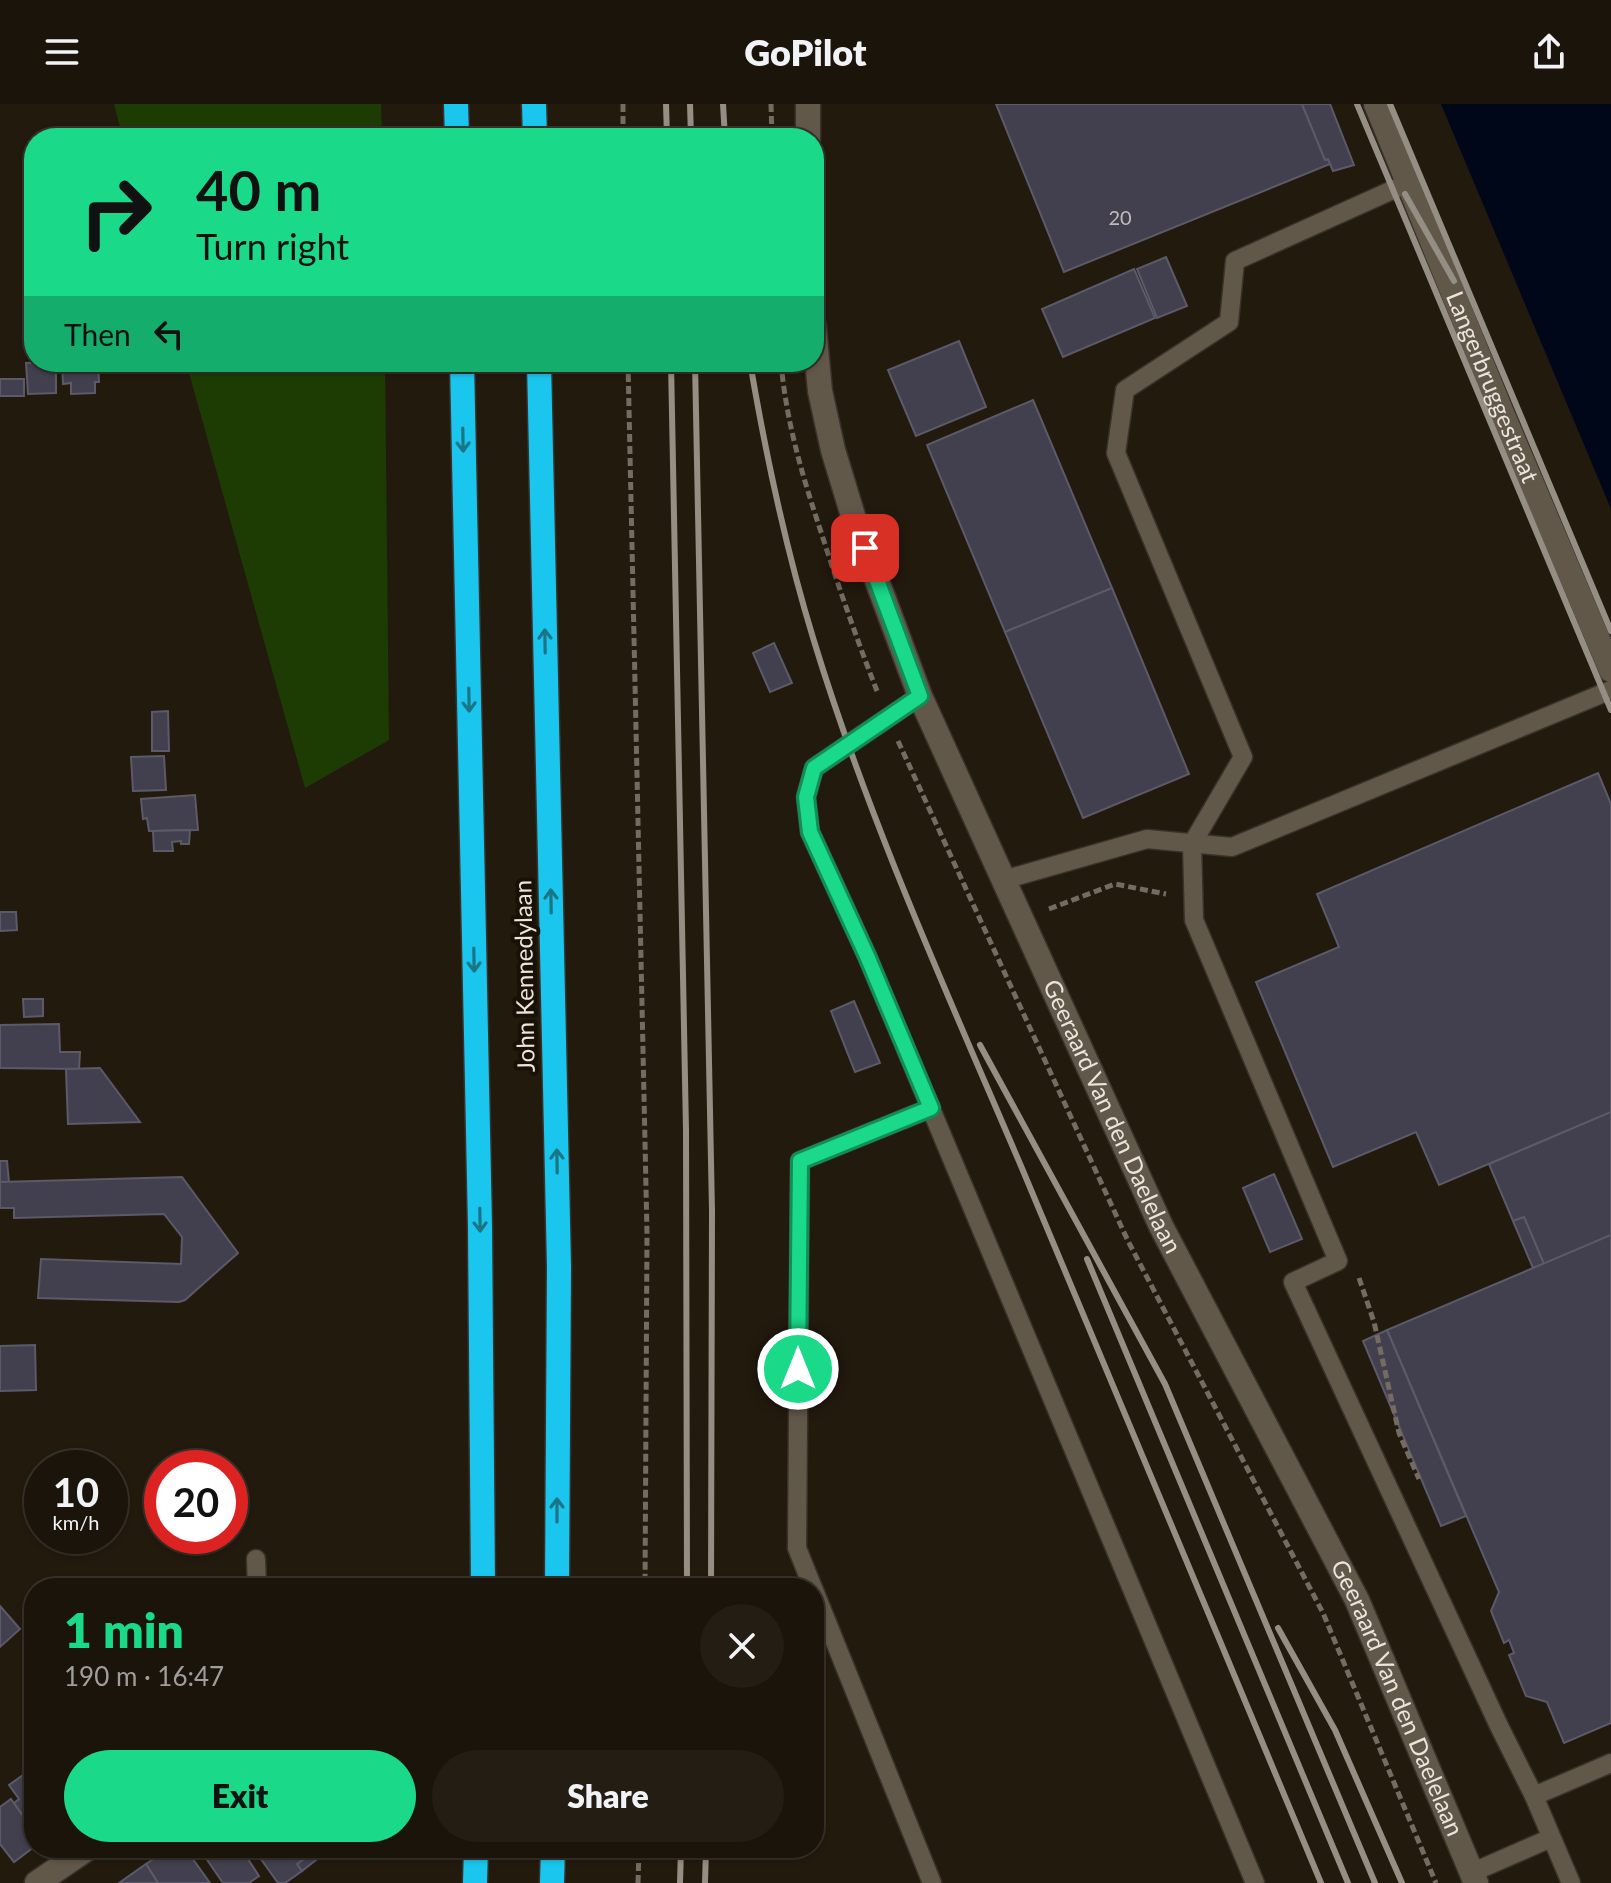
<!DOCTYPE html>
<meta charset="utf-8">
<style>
:root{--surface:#1a140a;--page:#231d13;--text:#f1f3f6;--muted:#9f9e9c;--line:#38332b;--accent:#1ad988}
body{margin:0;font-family:Lato,sans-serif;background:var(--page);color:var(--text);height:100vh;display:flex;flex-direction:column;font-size:30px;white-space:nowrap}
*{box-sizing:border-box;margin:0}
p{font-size:26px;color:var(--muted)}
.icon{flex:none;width:44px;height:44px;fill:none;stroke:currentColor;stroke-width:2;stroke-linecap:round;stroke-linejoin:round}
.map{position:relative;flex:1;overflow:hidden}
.details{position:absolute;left:24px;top:1474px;width:800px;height:280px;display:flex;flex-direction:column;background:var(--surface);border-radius:32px;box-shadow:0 2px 6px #0004,0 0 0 2px var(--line)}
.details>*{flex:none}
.banner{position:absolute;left:24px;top:24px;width:800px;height:244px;border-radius:32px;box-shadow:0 2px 6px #0004,0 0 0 2px var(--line);background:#1ad988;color:#111;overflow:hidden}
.speed{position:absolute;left:24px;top:1346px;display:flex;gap:16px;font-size:40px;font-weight:700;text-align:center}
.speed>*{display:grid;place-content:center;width:104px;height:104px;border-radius:50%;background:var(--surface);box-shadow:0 2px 6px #0004,0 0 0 2px var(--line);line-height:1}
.speed small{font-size:20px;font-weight:400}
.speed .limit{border:12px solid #d22;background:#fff;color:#111}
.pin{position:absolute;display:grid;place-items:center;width:68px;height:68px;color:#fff;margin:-34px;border-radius:16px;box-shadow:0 4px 12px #0006}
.me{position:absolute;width:88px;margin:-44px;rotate:0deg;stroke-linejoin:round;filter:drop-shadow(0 0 6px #0008)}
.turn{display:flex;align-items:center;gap:28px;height:168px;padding:0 40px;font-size:36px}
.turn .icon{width:104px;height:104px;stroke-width:2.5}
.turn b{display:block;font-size:56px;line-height:68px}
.then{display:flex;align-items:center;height:76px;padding:0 40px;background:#0003;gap:16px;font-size:30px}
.round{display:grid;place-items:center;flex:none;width:84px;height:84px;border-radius:42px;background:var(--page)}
.head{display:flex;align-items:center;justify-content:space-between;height:136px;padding:0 40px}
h1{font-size:48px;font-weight:800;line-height:60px;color:var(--accent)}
.primary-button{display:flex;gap:16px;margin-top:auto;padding:16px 40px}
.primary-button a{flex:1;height:92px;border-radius:48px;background:var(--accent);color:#111;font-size:32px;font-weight:800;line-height:92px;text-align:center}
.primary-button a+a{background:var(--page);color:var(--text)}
header{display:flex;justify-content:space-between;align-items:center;height:104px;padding:0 40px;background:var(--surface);font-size:36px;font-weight:800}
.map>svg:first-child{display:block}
.green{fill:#1d3c04}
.water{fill:#000719}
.building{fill:#423f4e;stroke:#5c5969;stroke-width:2}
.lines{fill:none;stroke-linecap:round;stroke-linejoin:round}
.lane-casing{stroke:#39322c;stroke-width:21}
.street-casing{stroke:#39322c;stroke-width:27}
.highway-casing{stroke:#39322c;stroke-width:27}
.path{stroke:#746c62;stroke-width:5;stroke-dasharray:8 4;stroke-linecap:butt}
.lane{stroke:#62584a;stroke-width:18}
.street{stroke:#62584a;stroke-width:24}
.highway{stroke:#1ac6ed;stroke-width:24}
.rail{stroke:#958e84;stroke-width:6}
.oneway{stroke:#1a7585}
.route-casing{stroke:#118d58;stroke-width:20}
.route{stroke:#1ad988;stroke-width:14}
.labels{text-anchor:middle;stroke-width:8;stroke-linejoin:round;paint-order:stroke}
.number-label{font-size:20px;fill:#c1bcb9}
.street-label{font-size:24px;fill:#ebe5dd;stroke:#191106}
</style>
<header><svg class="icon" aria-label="menu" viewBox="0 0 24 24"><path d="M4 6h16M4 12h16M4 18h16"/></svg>GoPilot<svg class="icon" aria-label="share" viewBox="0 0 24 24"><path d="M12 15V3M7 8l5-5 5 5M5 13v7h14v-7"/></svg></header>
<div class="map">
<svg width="1611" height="1779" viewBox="0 0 1611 1779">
<rect width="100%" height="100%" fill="#231a0e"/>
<g class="green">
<polygon points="114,0 381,0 382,34 123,34"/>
<polygon points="186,258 385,258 389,636 305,684"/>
</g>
<polygon class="water" points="1441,0 1611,0 1611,405"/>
<g class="building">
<polygon points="996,0 1302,0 1325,56 1328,55 1330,60 1064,168"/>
<polygon points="1302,0 1330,0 1354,61 1333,67 1328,55 1325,56"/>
<polygon points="1166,153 1187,202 1157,214 1137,165"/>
<polygon points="1134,165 1155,214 1063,253 1042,205"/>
<polygon points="959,237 986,303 916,332 888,266"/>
<polygon points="56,258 56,289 28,290 26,259"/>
<polygon points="62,258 98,258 99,278 95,278 95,289 71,290 71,279 63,280"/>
<rect x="0" y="275" width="24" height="17"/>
<polygon points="1033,296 1112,484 1005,528 927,341"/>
<polygon points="1112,484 1189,670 1083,714 1005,528"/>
<polygon points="774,539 792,579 770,588 753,549"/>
<polygon points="168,607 169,647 152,647 152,608"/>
<polygon points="164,652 166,686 133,687 131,653"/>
<polygon points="1598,669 1611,700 1611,1008 1439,1081 1416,1028 1333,1063 1256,878 1339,843 1317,790"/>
<polygon points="195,691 198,726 149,727 147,714 143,715 141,695"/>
<polygon points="190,726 189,740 181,740 181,737 172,738 173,747 154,747 153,727"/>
<polygon points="0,808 16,808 17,826 0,827"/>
<polygon points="23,895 43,895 43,912 24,913"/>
<polygon points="854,897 880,959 855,968 831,907"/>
<polygon points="59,920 60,948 80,948 79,965 0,964 0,921"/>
<polygon points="100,964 140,1018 68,1020 66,965"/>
<polygon points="1611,1008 1611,1131 1544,1160 1524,1113 1513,1117 1489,1060"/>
<polygon points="0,1057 7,1057 9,1078 0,1078"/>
<polygon points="1274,1070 1302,1135 1270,1148 1243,1084"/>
<polygon points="182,1073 238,1149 185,1196 179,1198 38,1194 41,1155 181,1160 182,1133 164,1110 14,1114 14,1104 0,1104 0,1078"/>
<polygon points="1524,1113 1544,1160 1533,1164 1513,1117"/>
<polygon points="1611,1131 1611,1619 1564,1639 1547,1598 1526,1592 1509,1551 1514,1549 1509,1536 1504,1539 1491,1507 1499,1488 1387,1226"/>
<polygon points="1387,1226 1466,1412 1441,1422 1363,1237"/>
<polygon points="35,1241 36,1286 0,1287 0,1242"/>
<polygon points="0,1502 20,1525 0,1543"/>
<polygon points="23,1671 34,1682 34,1728 14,1699 19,1695 9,1681"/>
<polygon points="11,1695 34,1728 34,1743 14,1758 0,1740 0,1703"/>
<polygon points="170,1744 185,1744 210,1779 158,1779 146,1760"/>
<polygon points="199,1744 251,1744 244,1749 259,1772 249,1779 223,1779"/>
<polygon points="253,1744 308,1744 312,1750 297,1760 302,1767 285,1779 278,1779"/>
<polygon points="312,1750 316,1756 302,1767 297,1760"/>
<polygon points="146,1760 158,1779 119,1779"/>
</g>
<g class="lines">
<defs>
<g id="lane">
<polyline points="1408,79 1235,157 1229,218 1125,286 1116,349 1243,653 1192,740 1194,816 1338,1157 1293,1178 1499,1622 1534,1692 1611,1659"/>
<polyline points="920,592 814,664 806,693 810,728 867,852 1255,1779"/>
<polyline points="1003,776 1147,735 1232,743 1611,586"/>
<polyline points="256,1455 257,1484"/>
<polyline points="813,1484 797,1444 800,1057 931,1004"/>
<polyline points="814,1486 932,1779"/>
<polyline points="1534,1692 1571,1779"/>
<polyline points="1471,1769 1551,1734"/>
</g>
<g id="street">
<polyline points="808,0 808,34"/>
<path id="s1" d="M1376,0L1502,309L1611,566"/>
<path id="s2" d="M814,223L820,287L833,346L854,415L920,592L1161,1122L1357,1496L1476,1779"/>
<polyline points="37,1779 88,1744"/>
</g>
<g id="highway">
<polyline points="456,0 457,34"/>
<polyline points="534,0 535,34"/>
<polyline points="462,258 480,1123 483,1484"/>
<polyline points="539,258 559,1163 557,1484"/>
<polyline points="475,1779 476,1744"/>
<polyline points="552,1779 553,1744"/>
</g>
</defs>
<use href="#lane" class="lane-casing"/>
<use href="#street" class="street-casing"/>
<use href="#highway" class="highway-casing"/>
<g class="path">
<polyline points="623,0 623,34"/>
<polyline points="771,0 772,34"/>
<polyline points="628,258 647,1130 645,1484"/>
<path d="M781,258C786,318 803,374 822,431C839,484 857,536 877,587"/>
<polyline points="898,637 1128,1137 1323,1509 1436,1779"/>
<polyline points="1049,805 1115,780 1166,790"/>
<polyline points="1359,1174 1374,1218 1399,1329 1419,1375"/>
<polyline points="638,1779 639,1744"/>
</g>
<use href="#lane" class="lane"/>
<use href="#street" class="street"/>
<use href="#highway" class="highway"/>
<g class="rail">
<polyline points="666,0 667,34"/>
<polyline points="690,0 691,34"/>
<polyline points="723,0 725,34"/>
<polyline points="1357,0 1611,606"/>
<polyline points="1390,0 1611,527"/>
<polyline points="1405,90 1454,177"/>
<polyline points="671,258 686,1026 687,1484"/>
<polyline points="695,258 712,1107 711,1484"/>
<path d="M750,258C766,352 786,446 814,537C869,717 947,889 1021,1062C1122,1301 1221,1540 1321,1779"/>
<polyline points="980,941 1165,1280 1375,1779"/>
<polyline points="1087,1155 1348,1779"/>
<polyline points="1278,1524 1335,1626 1402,1779"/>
<polyline points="680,1779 681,1744"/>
<polyline points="705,1779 706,1744"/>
</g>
</g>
<defs><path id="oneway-shaft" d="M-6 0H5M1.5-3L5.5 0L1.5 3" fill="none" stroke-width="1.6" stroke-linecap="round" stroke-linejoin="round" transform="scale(2)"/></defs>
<g class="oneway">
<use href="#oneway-shaft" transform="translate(463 336) rotate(89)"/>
<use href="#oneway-shaft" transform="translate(545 537) rotate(-91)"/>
<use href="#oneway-shaft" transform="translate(469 596) rotate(89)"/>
<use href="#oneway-shaft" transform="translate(551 797) rotate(-91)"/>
<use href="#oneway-shaft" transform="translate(474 856) rotate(89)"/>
<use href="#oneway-shaft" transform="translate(557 1057) rotate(-91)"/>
<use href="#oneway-shaft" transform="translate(480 1116) rotate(89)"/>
<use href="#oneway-shaft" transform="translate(557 1406) rotate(-90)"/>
</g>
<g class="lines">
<defs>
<polyline id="route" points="798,1265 800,1057 931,1004 867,852 810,728 806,693 814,664 920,592 865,444"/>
</defs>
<use href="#route" class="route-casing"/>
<use href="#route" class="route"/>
</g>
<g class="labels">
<g class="number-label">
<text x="1120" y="121">20</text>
</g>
<g class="street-label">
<text dy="8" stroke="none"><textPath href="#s1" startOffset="306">Langerbruggestraat</textPath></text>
<text transform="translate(525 872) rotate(-91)" y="8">John Kennedylaan</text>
<text dy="8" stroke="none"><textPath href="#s2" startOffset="848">Geeraard Van den Daelelaan</textPath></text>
<text dy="8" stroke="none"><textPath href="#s2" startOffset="1496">Geeraard Van den Daelelaan</textPath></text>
</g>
</g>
</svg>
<div class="speed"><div>10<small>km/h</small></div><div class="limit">20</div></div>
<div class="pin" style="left:865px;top:444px;background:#d93025"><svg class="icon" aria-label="arrive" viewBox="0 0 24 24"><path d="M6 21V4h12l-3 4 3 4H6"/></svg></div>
<svg class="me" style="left:798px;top:1265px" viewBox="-20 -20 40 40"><circle r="17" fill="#1ad988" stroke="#fff" stroke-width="3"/><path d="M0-11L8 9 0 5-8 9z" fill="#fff"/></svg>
<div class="banner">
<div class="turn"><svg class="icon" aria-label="right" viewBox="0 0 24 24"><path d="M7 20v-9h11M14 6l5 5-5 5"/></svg><div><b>40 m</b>Turn right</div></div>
<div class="then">Then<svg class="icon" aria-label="left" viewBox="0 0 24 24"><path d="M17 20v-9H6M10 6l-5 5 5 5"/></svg></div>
</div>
<section class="details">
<div class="head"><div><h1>1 min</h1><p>190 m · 16:47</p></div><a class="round"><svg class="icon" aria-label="close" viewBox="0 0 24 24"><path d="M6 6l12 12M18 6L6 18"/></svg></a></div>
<div class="primary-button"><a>Exit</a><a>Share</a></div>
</section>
</div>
